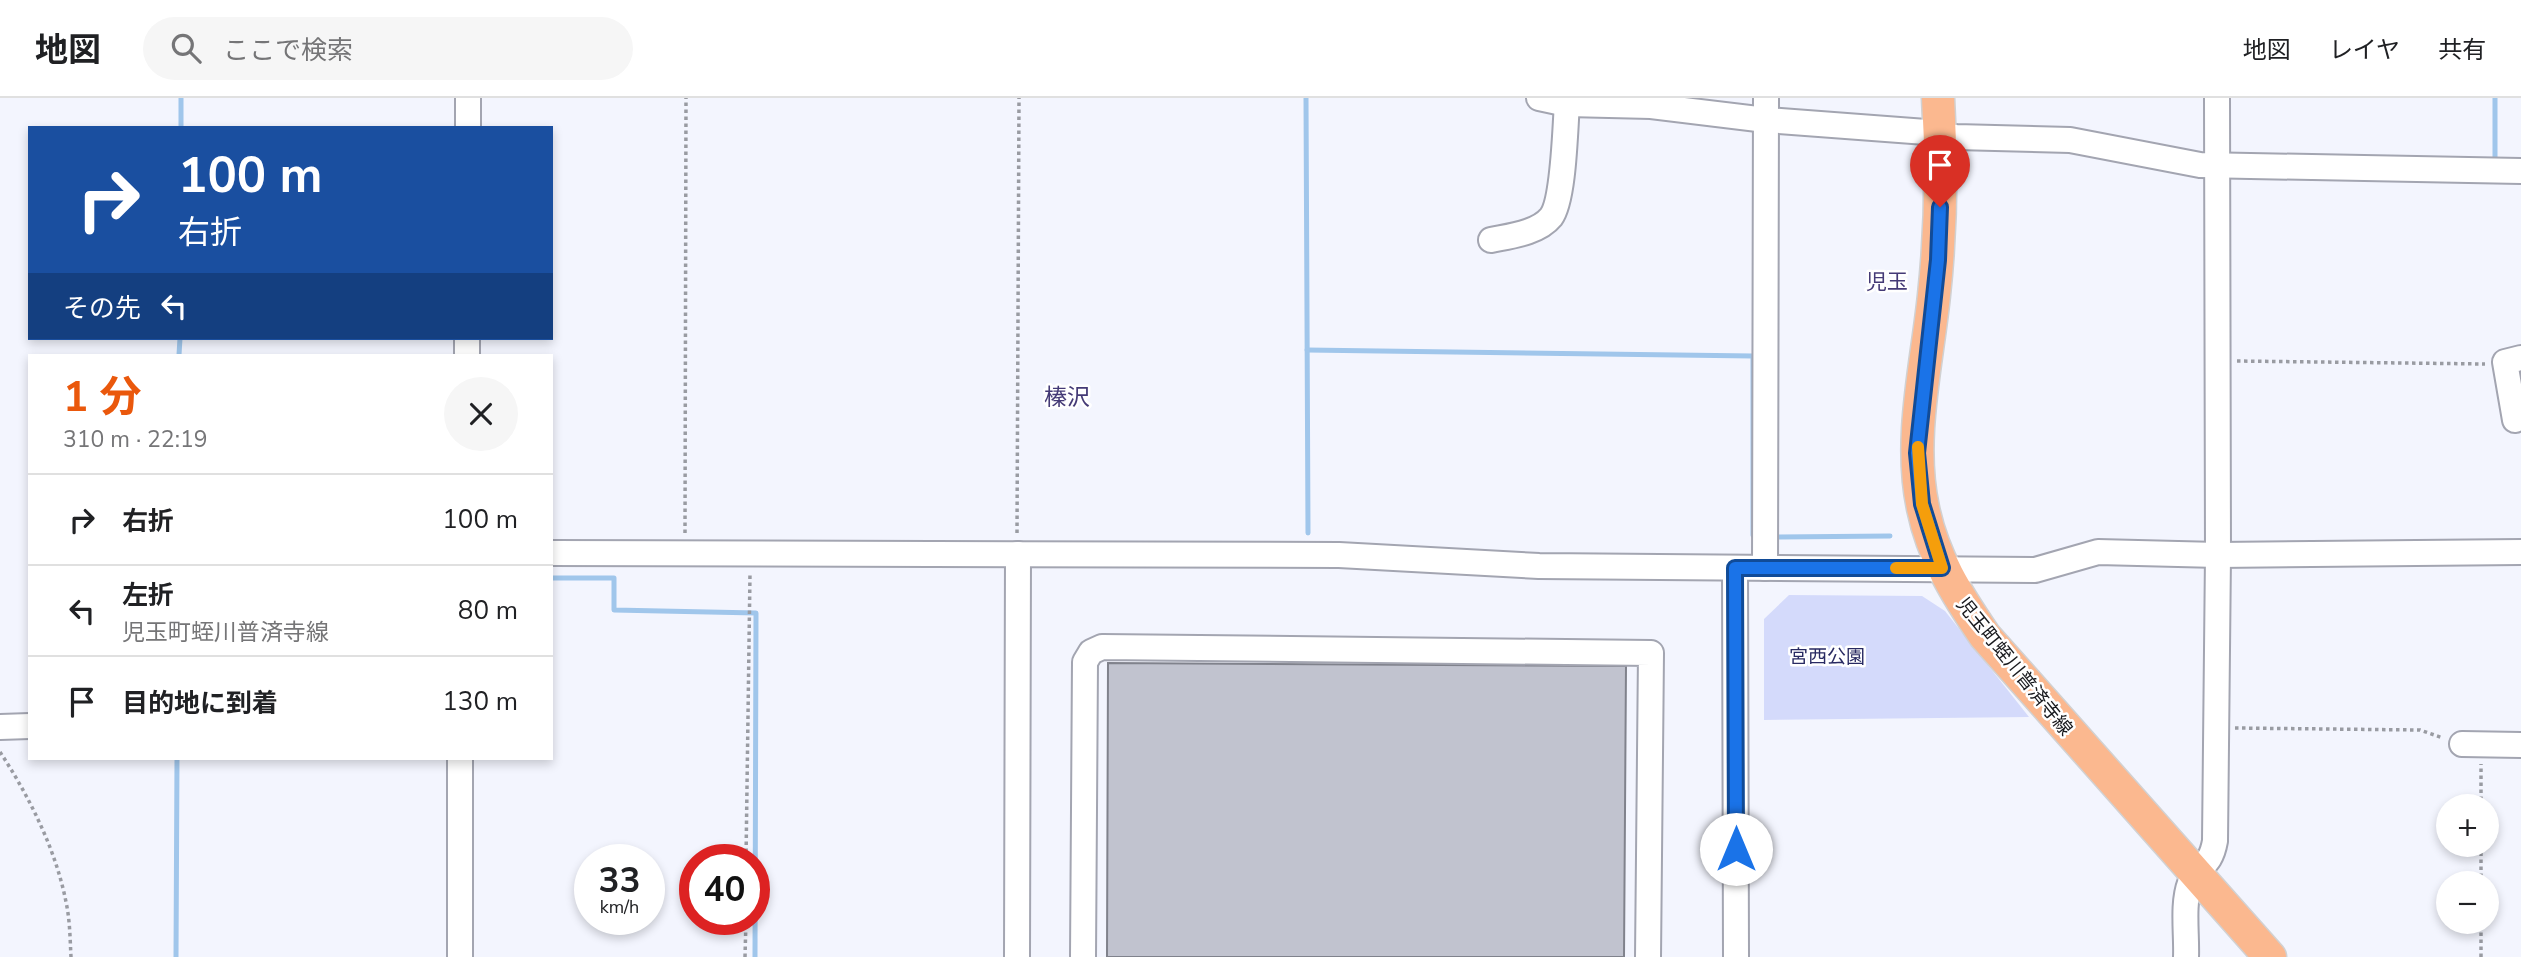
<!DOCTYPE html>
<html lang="ja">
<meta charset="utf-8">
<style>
:root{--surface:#fff;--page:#f6f6f6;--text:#202124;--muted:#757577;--line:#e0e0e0;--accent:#ea580c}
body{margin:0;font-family:"Nunito Sans","Noto Sans JP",sans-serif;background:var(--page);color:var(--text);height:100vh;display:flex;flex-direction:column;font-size:26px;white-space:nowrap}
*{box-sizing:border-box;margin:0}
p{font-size:23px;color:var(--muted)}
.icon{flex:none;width:38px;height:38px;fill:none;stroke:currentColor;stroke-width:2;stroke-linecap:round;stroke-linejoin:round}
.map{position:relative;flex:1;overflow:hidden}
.panel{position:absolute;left:28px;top:256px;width:525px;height:406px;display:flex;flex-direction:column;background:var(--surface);border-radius:0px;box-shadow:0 4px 10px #0003}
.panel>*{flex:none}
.hud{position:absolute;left:28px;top:28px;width:525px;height:214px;border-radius:0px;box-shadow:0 4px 10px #0003;background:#1a4fa0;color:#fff;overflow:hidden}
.fabs{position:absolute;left:2436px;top:696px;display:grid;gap:14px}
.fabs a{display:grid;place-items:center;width:63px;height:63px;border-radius:50%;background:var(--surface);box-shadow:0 4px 10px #0003;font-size:35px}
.speed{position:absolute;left:574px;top:746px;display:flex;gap:14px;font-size:35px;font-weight:700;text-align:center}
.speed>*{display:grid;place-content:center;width:91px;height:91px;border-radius:50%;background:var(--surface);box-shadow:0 4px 10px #0003;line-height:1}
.speed small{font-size:18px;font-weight:400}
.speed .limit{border:10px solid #d22;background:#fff;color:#111}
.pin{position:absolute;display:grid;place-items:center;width:60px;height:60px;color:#fff;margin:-72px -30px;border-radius:50% 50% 50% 0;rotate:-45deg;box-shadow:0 0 7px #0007}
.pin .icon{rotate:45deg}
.me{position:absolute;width:77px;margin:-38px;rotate:0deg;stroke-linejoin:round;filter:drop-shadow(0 0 5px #0008)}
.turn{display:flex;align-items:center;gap:24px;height:147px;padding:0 35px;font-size:32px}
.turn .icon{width:91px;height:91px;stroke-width:2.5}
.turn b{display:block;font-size:49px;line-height:60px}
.then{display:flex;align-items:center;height:66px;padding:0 35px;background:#0003;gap:14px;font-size:26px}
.round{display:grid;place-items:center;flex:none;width:74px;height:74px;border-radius:37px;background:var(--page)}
.headline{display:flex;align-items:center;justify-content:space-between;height:119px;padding:0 35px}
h1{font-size:42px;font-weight:700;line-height:52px;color:var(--accent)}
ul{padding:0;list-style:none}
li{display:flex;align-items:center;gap:21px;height:91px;padding:0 35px;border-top:2px solid var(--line)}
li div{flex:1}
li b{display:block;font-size:26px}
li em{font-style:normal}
header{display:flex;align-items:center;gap:42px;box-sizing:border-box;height:98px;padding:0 35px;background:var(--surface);border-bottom:2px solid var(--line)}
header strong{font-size:33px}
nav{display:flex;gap:38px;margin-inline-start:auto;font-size:24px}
.search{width:490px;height:63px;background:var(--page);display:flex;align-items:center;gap:18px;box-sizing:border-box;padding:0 24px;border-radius:38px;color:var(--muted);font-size:26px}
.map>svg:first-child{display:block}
.green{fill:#d4dafb}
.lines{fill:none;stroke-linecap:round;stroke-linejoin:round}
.stream{stroke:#a0c6eb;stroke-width:5}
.building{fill:#c1c3cf;stroke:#80828c;stroke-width:2}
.minor-casing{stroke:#a3a5b1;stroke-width:28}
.major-casing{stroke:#d1d1d2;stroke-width:35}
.path{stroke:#999ba2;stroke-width:3.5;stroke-dasharray:3.5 3.5;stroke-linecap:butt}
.minor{stroke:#fff;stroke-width:24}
.major{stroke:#fbb88f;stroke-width:32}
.route-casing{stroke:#114b97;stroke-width:18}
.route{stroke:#1a73e8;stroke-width:12}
.slow{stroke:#f59e0b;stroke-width:12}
.labels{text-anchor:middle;stroke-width:5;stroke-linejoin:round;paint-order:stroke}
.park-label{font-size:19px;fill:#282a62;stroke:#fff}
.street-label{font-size:19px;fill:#18191d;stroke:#fff}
.neighbourhood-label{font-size:21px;fill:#443a76;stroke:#fff}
.quarter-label{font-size:23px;fill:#443a76;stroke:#fff}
</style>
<header>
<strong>地図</strong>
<div class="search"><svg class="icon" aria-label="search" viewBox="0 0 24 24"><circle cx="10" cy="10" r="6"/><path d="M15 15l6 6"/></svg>ここで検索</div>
<nav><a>地図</a><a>レイヤ</a><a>共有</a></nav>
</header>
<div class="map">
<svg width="2521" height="859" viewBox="0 0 2521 859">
<rect width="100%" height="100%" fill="#f3f5fe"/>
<polygon class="green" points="1789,497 1922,498 1945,513 2029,619 1764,622 1764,521"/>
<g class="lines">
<g class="stream">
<polyline points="1306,0 1308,435"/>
<polyline points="181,30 181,0"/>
<polyline points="2495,62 2495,0"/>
<polyline points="1307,252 1753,258 1753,437"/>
<polyline points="179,257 180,240"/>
<polyline points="1779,439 1890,438"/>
<polyline points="551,480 614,480 614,512 756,515 755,859"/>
<polyline points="176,859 177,660"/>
</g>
</g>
<polygon class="building" points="1108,565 1626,568 1624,859 1107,859"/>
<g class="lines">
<defs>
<g id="minor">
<polyline points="1539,0 1567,6 1651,8 1766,22 1926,34 1956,39 2070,42 2200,67 2521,73"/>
<polyline points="468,30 468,0"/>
<path d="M1491,142C1510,138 1538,135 1551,119C1564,102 1565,29 1567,6"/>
<polyline points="467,257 467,240"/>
<polyline points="2515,322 2505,264 2521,260"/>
<polyline points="551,455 1339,457 1539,468 2035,472 2098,454 2218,457 2521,454"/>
<polyline points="1735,470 1736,859"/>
<polyline points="1765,470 1766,0"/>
<polyline points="0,629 30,628"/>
<polyline points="2462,646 2521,647"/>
<polyline points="460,859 460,660"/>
<polyline points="1017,859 1018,456"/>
<polyline points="1083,859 1085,564 1091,554 1102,549 1651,555 1648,859"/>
<path d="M2186,859C2187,837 2182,806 2190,785C2198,765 2210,771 2215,743L2218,457L2217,0"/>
</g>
<path id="major" d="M1938,0C1942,66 1941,132 1934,197C1927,266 1908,341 1923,410C1933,459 1957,497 1985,538L2270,859"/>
</defs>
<use href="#minor" class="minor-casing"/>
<use href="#major" class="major-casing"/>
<g class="path">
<polyline points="2237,263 2485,266"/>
<polyline points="685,435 686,0"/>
<polyline points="1017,435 1019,0"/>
<polyline points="2235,630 2420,632 2443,640"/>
<path d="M0,654C29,698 56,752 66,804C70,822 70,841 71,859"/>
<polyline points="2481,709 2481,666"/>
<polyline points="746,761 750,475"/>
<polyline points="2481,786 2481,747"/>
<polyline points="745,859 746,821"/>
<polyline points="2481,859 2481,824"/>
</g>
<use href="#minor" class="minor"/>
<use href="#major" class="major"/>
</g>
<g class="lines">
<defs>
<polyline id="route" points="1736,751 1735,470 1942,470 1922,406 1917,355 1938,162 1940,109"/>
</defs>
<use href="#route" class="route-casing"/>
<use href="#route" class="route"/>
<polyline class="slow" points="1896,470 1942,470 1922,406 1918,349"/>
</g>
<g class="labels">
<g class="park-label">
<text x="1827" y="565">宮西公園</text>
</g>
<g class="street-label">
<text transform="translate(2015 568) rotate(51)" y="7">児玉町蛭川普済寺線</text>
</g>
<g class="neighbourhood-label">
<text x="1887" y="191">児玉</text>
</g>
<g class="quarter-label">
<text x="1067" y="307">榛沢</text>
</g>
</g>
</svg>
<div class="fabs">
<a>+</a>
<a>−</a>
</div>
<div class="speed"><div>33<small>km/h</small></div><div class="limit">40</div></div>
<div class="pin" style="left:1940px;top:109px;background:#d93025"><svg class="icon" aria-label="arrive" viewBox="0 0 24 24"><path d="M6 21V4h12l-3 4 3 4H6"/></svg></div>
<svg class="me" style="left:1736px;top:751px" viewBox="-20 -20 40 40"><circle r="19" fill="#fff"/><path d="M0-13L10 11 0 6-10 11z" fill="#1a73e8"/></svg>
<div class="hud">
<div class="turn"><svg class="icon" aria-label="right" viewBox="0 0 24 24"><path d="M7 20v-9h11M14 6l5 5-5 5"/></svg><div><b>100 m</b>右折</div></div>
<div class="then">その先<svg class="icon" aria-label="left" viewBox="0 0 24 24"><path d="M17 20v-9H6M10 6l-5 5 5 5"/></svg></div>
</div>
<section class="panel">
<div class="headline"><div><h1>1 分</h1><p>310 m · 22:19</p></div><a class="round"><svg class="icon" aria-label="close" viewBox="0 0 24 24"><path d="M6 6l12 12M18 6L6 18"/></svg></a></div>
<ul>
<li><svg class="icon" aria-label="right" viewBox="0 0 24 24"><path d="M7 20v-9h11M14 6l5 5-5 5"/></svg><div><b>右折</b></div><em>100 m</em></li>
<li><svg class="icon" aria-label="left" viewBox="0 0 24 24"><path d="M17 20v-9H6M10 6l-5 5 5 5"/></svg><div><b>左折</b><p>児玉町蛭川普済寺線</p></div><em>80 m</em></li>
<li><svg class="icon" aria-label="arrive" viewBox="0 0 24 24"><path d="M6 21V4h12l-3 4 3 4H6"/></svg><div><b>目的地に到着</b></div><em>130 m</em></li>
</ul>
</section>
</div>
